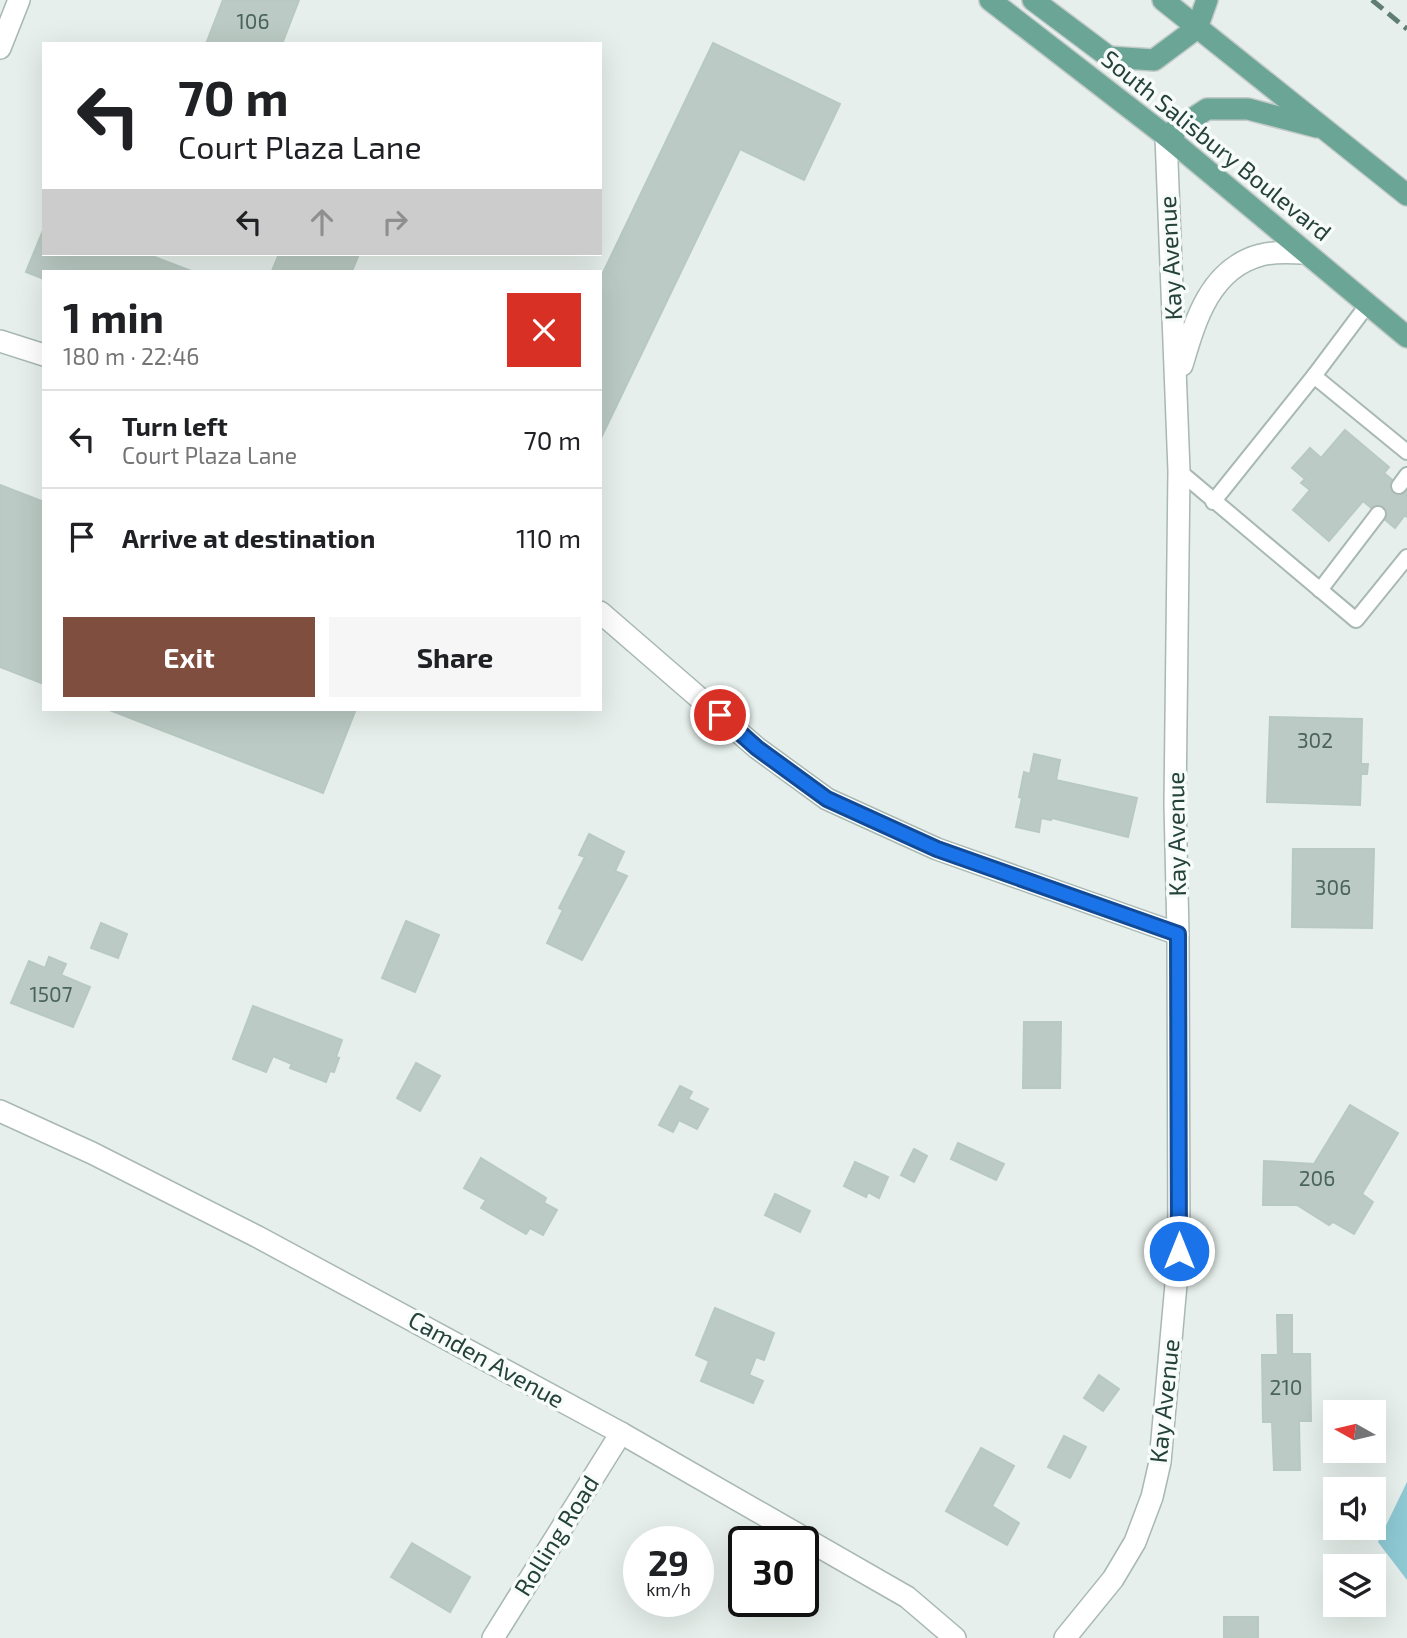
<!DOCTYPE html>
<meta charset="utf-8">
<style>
:root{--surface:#fff;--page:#f6f6f6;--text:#202124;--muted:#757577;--line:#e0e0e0;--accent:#7f4e3f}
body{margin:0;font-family:"Exo 2",sans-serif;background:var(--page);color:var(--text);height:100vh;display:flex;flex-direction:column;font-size:26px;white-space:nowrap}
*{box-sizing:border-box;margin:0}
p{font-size:23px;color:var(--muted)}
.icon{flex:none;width:38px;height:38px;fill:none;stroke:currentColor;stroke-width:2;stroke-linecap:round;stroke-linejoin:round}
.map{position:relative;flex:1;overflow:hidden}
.side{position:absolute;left:42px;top:270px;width:560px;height:441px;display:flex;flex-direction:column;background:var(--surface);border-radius:0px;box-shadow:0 7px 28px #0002}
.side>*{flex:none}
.guide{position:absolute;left:42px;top:42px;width:560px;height:214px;border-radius:0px;box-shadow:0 7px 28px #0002;background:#fff;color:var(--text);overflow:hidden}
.needle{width:46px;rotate:278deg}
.tools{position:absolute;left:1323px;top:1400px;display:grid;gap:14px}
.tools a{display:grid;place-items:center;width:63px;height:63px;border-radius:0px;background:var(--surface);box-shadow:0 7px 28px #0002;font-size:35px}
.speed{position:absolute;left:623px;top:1526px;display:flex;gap:14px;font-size:35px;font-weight:700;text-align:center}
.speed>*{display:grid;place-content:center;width:91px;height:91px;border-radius:50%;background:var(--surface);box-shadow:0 7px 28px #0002;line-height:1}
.speed small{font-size:18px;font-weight:400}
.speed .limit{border:4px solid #111;border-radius:10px;background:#fff;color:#111}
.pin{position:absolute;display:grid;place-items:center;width:60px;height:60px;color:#fff;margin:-30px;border:4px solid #fff;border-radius:50%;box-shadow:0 2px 7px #0007}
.me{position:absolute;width:77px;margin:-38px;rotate:0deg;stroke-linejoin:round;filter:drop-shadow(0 0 5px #0008)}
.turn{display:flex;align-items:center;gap:24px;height:147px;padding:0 21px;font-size:32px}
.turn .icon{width:91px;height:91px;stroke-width:2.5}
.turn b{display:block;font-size:49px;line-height:60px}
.lanes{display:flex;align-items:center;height:66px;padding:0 21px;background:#0003;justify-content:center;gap:35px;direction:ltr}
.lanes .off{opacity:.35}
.round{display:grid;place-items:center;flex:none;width:74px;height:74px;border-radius:0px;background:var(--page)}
.overview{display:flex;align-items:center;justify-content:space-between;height:119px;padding:0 21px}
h1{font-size:42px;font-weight:700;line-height:52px}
.button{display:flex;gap:14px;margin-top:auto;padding:14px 21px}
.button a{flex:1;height:80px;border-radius:0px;background:var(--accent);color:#fff;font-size:28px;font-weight:700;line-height:80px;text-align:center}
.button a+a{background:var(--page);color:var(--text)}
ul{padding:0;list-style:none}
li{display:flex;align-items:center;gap:21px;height:98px;padding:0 21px;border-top:2px solid var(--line)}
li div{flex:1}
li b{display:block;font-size:26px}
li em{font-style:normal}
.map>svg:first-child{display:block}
.water{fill:#8ec9d4}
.building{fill:#bbcac4;stroke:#b8c9c2;stroke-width:2}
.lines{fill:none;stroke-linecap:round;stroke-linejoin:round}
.service-casing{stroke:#a8b8b2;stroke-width:18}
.minor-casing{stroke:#a8b8b2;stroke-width:24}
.tertiary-casing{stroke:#a8b8b2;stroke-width:24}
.primary-casing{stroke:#c2cac8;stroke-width:24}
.service{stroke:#fff;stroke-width:14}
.minor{stroke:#fff;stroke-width:21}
.tertiary{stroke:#fff;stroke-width:21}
.primary{stroke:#6aa596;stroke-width:21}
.rail{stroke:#5f7d75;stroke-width:5;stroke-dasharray:14 7;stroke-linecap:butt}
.route-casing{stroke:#114b97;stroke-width:18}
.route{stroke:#1a73e8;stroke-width:12}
.labels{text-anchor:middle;stroke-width:7;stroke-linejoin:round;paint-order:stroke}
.number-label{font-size:21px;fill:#4a645c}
.street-label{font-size:24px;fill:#24423a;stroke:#f7fbf9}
</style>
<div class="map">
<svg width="1407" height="1638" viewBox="0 0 1407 1638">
<rect width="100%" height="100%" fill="#e6efeb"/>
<polygon class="water" points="1407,1482 1407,1580 1378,1542"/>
<g class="building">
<polygon points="223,0 299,0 282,44 206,44"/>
<polygon points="713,43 840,104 804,180 740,149 600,440 600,279"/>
<polygon points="44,228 44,254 147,254 191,271 44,271 44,279 26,272"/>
<polygon points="279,254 359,254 352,271 272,271"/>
<polygon points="1345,430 1389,467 1384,473 1407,492 1407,517 1405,515 1395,528 1363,501 1329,541 1293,510 1310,490 1301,483 1305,479 1292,468 1310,448 1321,458"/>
<polygon points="0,485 44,502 44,684 0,667"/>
<polygon points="107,709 356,709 323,793"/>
<polygon points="1270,717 1362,719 1361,764 1368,764 1367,774 1361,774 1360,805 1267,802"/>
<polygon points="1034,754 1060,760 1056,780 1137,798 1128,837 1052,818 1051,820 1041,818 1039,832 1016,827 1022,798 1019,797 1024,772 1030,774"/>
<polygon points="589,834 624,852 615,871 627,876 582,960 547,943 563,910 559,908 585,857 579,855"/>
<polygon points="1293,849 1374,849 1372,928 1292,927"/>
<polygon points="406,921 439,935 415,992 382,978"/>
<polygon points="101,923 127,934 118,958 91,948"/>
<polygon points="49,957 66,964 61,975 90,987 73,1027 11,1003 29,961 45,968"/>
<polygon points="253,1006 342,1040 336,1057 339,1058 334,1072 330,1071 326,1082 290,1068 292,1064 273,1056 266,1072 233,1059"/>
<polygon points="1024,1022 1061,1022 1060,1088 1023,1088"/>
<polygon points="416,1063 440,1076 420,1111 397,1098"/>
<polygon points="680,1086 692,1092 688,1099 708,1109 697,1129 679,1120 673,1132 659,1125"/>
<polygon points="1350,1105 1398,1133 1362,1194 1373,1202 1354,1234 1333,1222 1329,1225 1297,1205 1263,1205 1264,1161 1314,1164"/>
<polygon points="958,1143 1004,1164 996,1180 951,1159"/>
<polygon points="914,1149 927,1156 914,1182 901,1175"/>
<polygon points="481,1158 546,1198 544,1203 557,1210 543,1235 530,1228 526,1234 481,1208 486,1200 464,1188"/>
<polygon points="855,1162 888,1177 879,1198 868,1192 866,1197 844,1186"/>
<polygon points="775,1194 810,1211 800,1232 765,1215"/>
<polygon points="715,1308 774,1333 764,1360 756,1357 749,1375 763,1381 753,1403 701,1381 709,1361 696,1355"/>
<polygon points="1277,1315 1292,1315 1292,1354 1310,1354 1311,1421 1299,1421 1300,1470 1274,1470 1272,1422 1263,1422 1262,1355 1278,1355"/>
<polygon points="1099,1375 1119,1389 1103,1411 1084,1398"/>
<polygon points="1064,1436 1086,1447 1070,1478 1048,1467"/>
<polygon points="981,1448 1014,1466 992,1506 1019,1523 1007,1545 946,1511"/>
<polygon points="412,1543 470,1577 450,1612 391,1577"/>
<rect x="1224" y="1617" width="34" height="21"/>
</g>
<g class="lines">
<defs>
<g id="service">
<polyline points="1314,376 1368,304"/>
<polyline points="1179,471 1356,620 1407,557"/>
<polyline points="1399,486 1407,475"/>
<polyline points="1213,502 1314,376 1407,452"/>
<polyline points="1320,590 1378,514"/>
</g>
<g id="minor">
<polyline points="0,48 19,0"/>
<polyline points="0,341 44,355"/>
<path d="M1182,365C1195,321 1210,268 1261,255C1275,251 1292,253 1305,253"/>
<polyline points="600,612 757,748 827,799 937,849 1178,934"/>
<polyline points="493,1638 621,1433"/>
<polyline points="1065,1638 1113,1579 1135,1542 1152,1497 1160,1462 1179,1251 1178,934 1175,804 1179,471 1166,136"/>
</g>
<polyline id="tertiary" points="0,1111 92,1153 258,1237 621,1433 907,1597 955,1638"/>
<g id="primary">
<polyline points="990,0 1166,136 1407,337"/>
<polyline points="1033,0 1109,57 1154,60 1197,28 1207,0"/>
<polyline points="1163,0 1407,195"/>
<polyline points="1166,136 1207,109 1248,109 1317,127"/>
</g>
</defs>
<use href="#service" class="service-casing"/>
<use href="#minor" class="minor-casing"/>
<use href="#tertiary" class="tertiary-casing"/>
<use href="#primary" class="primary-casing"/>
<use href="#service" class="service"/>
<use href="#minor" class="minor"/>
<use href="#tertiary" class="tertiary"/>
<use href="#primary" class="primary"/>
<polyline class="rail" points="1372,0 1407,29"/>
</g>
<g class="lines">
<defs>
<polyline id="route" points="720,715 757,748 827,799 937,849 1178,934 1179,1251"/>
</defs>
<use href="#route" class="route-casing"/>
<use href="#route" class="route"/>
</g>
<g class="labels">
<g class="number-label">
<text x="253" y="29">106</text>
<text x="1315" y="748">302</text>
<text x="1333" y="895">306</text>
<text x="51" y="1002">1507</text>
<text x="1317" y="1186">206</text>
<text x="1286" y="1395">210</text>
</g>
<g class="street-label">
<text transform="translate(1216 146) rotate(39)" y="8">South Salisbury Boulevard</text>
<text transform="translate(1171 258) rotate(-93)" y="8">Kay Avenue</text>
<text transform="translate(1177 834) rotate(-91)" y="8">Kay Avenue</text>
<text transform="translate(486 1360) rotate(29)" y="8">Camden Avenue</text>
<text transform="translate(1165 1401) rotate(-84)" y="8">Kay Avenue</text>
<text transform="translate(557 1536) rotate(-58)" y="8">Rolling Road</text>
</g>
</g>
</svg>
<div class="tools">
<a><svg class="needle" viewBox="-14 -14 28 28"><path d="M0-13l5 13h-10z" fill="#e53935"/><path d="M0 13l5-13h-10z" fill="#757577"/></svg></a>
<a><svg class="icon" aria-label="sound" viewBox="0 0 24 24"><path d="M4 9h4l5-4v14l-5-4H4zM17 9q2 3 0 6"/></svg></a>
<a><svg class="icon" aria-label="layers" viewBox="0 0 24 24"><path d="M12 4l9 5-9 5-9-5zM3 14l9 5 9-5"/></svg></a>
</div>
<div class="speed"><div>29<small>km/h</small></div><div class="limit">30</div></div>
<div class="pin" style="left:720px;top:715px;background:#d93025"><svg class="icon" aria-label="arrive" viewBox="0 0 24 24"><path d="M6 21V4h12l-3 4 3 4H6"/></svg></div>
<svg class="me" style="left:1179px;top:1251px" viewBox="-20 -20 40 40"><circle r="17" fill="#1a73e8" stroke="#fff" stroke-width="3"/><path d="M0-11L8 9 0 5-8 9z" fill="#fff"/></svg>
<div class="guide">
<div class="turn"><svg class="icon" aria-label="left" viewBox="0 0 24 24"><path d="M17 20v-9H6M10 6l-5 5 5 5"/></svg><div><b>70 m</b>Court Plaza Lane</div></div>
<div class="lanes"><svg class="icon" aria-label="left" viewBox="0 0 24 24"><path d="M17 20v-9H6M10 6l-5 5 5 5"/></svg><svg class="icon off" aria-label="ahead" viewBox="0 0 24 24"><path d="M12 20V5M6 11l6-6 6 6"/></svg><svg class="icon off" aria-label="right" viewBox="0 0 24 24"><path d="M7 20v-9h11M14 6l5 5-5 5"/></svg></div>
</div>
<section class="side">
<div class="overview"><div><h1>1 min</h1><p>180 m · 22:46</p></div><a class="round" style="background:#d93025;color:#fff"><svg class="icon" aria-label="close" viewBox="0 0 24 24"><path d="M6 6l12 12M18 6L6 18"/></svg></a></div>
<ul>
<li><svg class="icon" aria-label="left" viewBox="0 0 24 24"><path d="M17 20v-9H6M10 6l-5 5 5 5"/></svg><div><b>Turn left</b><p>Court Plaza Lane</p></div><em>70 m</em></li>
<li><svg class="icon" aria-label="arrive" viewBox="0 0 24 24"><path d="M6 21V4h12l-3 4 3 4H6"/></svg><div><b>Arrive at destination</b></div><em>110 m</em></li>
</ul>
<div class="button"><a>Exit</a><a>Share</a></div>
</section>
</div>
